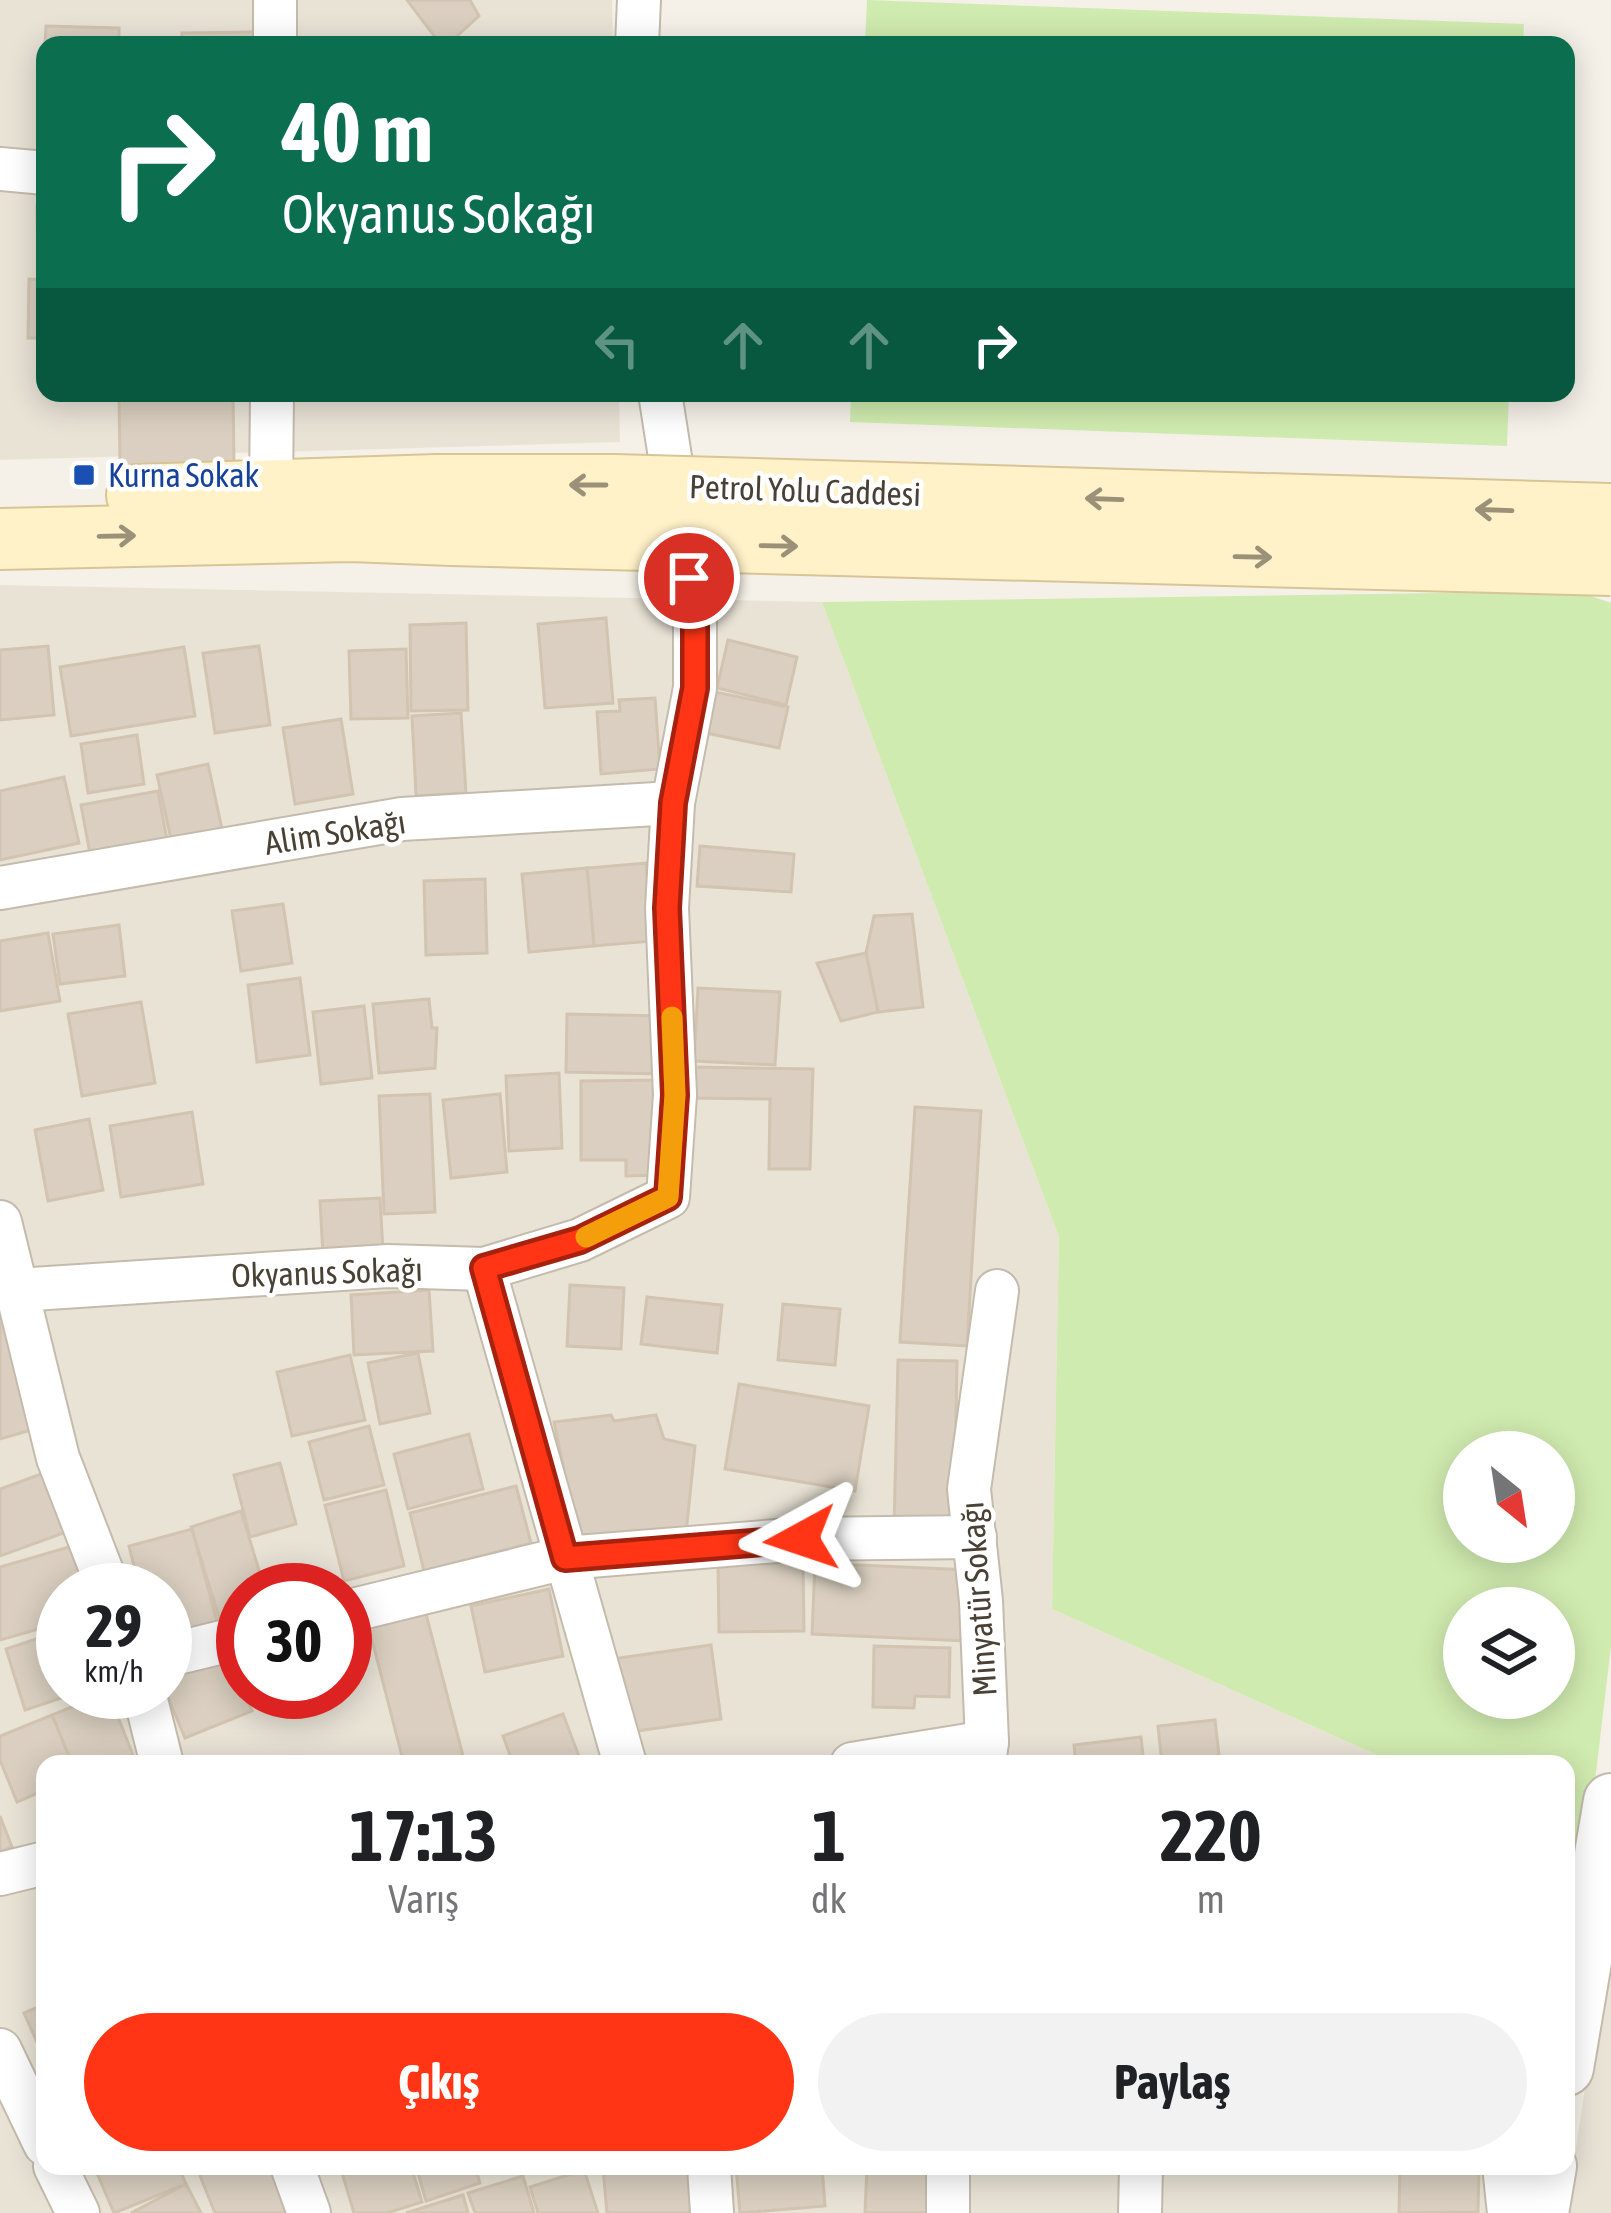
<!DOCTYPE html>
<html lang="tr">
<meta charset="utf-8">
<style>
:root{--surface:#fff;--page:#f2f2f2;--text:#202124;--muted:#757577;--accent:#ff3515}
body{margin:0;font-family:"Asap Condensed",sans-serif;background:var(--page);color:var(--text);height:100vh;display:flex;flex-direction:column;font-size:45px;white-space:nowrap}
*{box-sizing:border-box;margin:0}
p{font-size:39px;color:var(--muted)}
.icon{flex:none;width:66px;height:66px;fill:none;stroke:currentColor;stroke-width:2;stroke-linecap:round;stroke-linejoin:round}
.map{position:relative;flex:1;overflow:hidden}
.panel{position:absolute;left:36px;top:1755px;width:1539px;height:420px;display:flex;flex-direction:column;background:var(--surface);border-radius:24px;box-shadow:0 6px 30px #0003}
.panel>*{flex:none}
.hud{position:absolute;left:36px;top:36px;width:1539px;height:366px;border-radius:24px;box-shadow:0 6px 30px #0003;background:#0b6e4f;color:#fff;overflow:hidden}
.needle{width:78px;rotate:150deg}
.fabs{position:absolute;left:1443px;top:1431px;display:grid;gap:24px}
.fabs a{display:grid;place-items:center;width:132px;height:132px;border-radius:50%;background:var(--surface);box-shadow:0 6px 30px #0003;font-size:60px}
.speed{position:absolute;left:36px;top:1563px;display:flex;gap:24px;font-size:60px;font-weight:700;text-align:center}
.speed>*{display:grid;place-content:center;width:156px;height:156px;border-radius:50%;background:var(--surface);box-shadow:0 6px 30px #0003;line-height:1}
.speed small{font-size:30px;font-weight:400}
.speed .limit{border:18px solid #d22;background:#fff;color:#111}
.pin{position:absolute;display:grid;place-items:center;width:102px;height:102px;color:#fff;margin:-51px;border:6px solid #fff;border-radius:50%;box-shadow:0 3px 12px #0007}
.me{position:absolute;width:132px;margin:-66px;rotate:265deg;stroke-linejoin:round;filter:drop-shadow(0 0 9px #0008)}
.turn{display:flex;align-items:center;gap:42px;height:252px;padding:0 48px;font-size:54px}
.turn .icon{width:156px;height:156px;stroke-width:2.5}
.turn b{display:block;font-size:84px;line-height:102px}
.lanes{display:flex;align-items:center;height:114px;padding:0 48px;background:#0003;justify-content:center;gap:60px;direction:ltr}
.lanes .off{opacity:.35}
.eta{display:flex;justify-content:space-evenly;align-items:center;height:204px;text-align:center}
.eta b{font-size:72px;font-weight:700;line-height:84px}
.cta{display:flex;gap:24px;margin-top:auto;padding:24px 48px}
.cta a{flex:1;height:138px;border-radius:72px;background:var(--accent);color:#fff;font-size:48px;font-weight:700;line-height:138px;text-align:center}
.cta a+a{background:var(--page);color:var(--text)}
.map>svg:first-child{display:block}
.residential{fill:#e9e3d6;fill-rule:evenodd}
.green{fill:#d0ebaf;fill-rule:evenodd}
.building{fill:#dacfc0;stroke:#d2c4b0;stroke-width:3}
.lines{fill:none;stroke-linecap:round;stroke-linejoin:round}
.minor-casing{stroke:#c4bbad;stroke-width:46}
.tertiary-casing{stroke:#c4bbad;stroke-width:58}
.secondary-casing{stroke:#d7c596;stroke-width:64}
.minor{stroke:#fff;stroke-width:42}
.tertiary{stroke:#fff;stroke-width:54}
.secondary{stroke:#fff1c8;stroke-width:60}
.secondary-bridge-casing{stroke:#d7c596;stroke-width:64;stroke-linecap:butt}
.secondary-bridge{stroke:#fff1c8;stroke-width:60}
.oneway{stroke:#9b9078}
.route-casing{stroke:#a6220e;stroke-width:30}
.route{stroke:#ff3515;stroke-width:21}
.slow{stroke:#f59e0b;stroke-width:21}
.transit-dot{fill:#1a4fb4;stroke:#fff;stroke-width:4.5}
.labels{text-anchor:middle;stroke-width:9;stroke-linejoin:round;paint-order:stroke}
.transit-label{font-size:33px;fill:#164399;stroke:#fff;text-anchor:start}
.street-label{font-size:33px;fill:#494136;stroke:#fff}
</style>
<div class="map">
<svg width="1611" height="2213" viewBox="0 0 1611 2213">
<rect width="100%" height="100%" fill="#f5f1e8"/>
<g class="residential">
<polygon points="0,0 612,0 613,45 45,45 45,393 619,393 620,442 0,460"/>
<path d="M0,585L822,602L1059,1237L1052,1609L1397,1764H45V2166H1521L1512,2213H0ZM63,1590H165V1692H63ZM243,1590H345V1692H243Z"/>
<polygon points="1611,1918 1611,2213 1566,2213"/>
</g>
<g class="green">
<polygon points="867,0 1524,24 1523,45 865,45"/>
<polygon points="851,393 1509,393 1507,446 850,422"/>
<path d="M1576,591L1611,603V1646L1587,1849L1566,1840V1764H1397L1052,1609L1059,1237L822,602ZM1464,1452H1554V1542H1464ZM1464,1608H1554V1698H1464Z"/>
</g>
<g class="building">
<polygon points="407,0 470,0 479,16 447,45 441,45"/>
<polygon points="46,26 119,28 119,45 45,45"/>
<polygon points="260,32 260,45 182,45 182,33"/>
<polygon points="37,206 45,206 45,275 38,275"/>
<polygon points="29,279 45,280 45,338 28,338"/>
<polygon points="119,393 233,393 234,464 120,466"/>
<polygon points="606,618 613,703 545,708 538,624"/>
<polygon points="466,623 468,710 411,711 410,625"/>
<polygon points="728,640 797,657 786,705 717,688"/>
<polygon points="48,646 54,715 0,720 0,650"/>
<polygon points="259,646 270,725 215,733 203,653"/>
<polygon points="184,647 195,716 71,736 60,667"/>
<polygon points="406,649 408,718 351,719 349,651"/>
<polygon points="710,691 788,707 779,748 701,732"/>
<polygon points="655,698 660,769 601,774 597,712 620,711 619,700"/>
<polygon points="461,713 466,793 416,796 412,716"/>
<polygon points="341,719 353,794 295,804 283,728"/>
<polygon points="137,735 144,784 88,793 81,744"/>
<polygon points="208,764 225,843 174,853 157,775"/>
<polygon points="64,777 79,843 0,860 0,791"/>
<polygon points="158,791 170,856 93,870 81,805"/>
<polygon points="700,846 794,854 791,892 697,886"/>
<polygon points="646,863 653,941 594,946 587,868"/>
<polygon points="587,868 594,946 529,952 522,874"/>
<polygon points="485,879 487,953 426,955 424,881"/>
<polygon points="283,904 292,963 241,971 232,911"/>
<polygon points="912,914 923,1007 878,1012 866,953 874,916"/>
<polygon points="119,925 125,976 60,984 53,934"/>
<polygon points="48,933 60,1001 0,1011 0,941"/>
<polygon points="866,953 878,1012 841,1021 817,963"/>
<polygon points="300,978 310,1055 257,1062 248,985"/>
<polygon points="698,988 780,992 775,1065 694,1061"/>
<polygon points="429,999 432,1028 437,1028 435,1068 379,1073 373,1004"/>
<polygon points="141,1002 155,1083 82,1096 68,1014"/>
<polygon points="364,1006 372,1078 321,1084 313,1012"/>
<polygon points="567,1014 663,1016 662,1074 566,1072"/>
<polygon points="694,1067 813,1069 810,1169 769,1169 770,1099 693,1098"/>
<polygon points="559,1073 562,1148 509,1151 506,1076"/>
<polygon points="660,1080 660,1175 626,1176 626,1160 581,1160 581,1081"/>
<polygon points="430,1094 435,1212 384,1214 379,1096"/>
<polygon points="500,1094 507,1172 451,1178 443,1100"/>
<polygon points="915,1107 981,1111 967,1346 900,1342"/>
<polygon points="192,1112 203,1184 121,1197 110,1126"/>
<polygon points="89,1119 103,1190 48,1201 35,1130"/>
<polygon points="380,1198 383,1251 323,1255 320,1201"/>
<polygon points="570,1285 624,1288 621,1349 567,1346"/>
<polygon points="429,1290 433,1351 354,1355 351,1295"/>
<polygon points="647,1297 722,1305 717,1353 641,1344"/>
<polygon points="783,1304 840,1309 835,1365 778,1360"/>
<polygon points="4,1314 35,1429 0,1439 0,1315"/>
<polygon points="418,1353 430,1413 380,1424 368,1363"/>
<polygon points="350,1355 365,1420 292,1436 277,1372"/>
<polygon points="898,1360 957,1361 954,1531 894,1529"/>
<polygon points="739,1384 869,1406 855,1491 725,1469"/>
<polygon points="611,1415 614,1421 656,1415 664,1439 695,1446 686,1534 579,1543 554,1422"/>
<polygon points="369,1426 384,1485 324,1500 309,1442"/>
<polygon points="469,1434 483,1489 408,1509 394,1454"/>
<polygon points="280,1463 296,1524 250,1537 234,1475"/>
<polygon points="44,1473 66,1532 0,1556 0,1489"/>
<polygon points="516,1486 531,1543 424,1571 410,1513"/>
<polygon points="386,1490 404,1566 344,1581 325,1505"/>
<polygon points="241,1511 265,1590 243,1590 243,1609 219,1617 191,1527"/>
<polygon points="192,1529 217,1621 165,1635 165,1590 140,1590 129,1546"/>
<polygon points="79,1544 92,1590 63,1590 63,1622 0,1640 0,1567"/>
<polygon points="803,1562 804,1631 719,1632 718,1564"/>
<polygon points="815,1563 969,1570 966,1641 812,1634"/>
<polygon points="549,1589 563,1656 485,1672 471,1606"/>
<polygon points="426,1614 463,1756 430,1764 404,1764 369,1628"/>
<polygon points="63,1630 63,1692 79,1692 25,1710 6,1649"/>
<polygon points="711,1645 721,1719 623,1733 612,1659"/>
<polygon points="874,1646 950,1648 949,1697 915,1696 914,1708 873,1707"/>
<polygon points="226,1647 252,1711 185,1738 165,1690 165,1672"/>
<polygon points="108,1692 133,1755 110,1764 72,1764 52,1715"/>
<polygon points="563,1714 580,1759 565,1764 513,1764 503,1736"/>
<polygon points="52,1715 72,1764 45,1764 45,1790 17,1802 0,1760 0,1736"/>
<polygon points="1215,1720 1220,1764 1162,1764 1158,1726"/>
<polygon points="1141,1737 1144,1764 1076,1764 1074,1745"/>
<polygon points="1256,1758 1256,1764 1227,1764 1227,1759"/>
<polygon points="0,1816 12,1847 0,1852"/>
<polygon points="45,2004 45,2060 24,2013"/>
<polygon points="94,2166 178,2166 186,2184 114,2213"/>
<polygon points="217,2166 286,2166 304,2213 215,2213 199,2173"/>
<polygon points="340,2166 411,2166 422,2202 387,2213 354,2213"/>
<polygon points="416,2166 475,2166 480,2183 426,2201"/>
<polygon points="695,2166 699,2213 607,2213 603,2168"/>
<polygon points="736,2166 822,2166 825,2206 740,2213"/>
<polygon points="867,2166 909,2166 909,2172 938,2173 936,2213 865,2213"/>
<polygon points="1400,2166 1479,2166 1478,2212 1399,2213"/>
<polygon points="584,2170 598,2213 538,2213 530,2187"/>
<polygon points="523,2176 534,2213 475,2213 468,2193"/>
<polygon points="186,2184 201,2213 131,2213"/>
<polygon points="463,2195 468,2213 406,2213"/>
</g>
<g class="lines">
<defs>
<g id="minor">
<polyline points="275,45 275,0"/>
<polyline points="637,45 639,0"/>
<polyline points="0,169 45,173"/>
<polyline points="271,490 272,393"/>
<polyline points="0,888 402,819 673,803"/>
<polyline points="0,1222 58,1458 109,1590"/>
<polyline points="484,1269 625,1764"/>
<polyline points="17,1290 388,1266 484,1269 580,1240 668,1197 675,1095 667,908 673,803 695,688 695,617 660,393"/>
<polyline points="345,1612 565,1558 801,1539 975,1537"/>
<polyline points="165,1656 243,1637"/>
<polyline points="144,1692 162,1764"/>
<polyline points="852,1764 987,1742"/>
<polyline points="984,1764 987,1742 981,1601 969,1489 997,1291"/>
<polyline points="0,1874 45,1863"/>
<polyline points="0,2050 45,2144"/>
<polyline points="55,2166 78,2213"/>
<polyline points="292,2166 309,2213"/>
<polyline points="709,2166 712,2213"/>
<polyline points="1504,2166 1509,2213"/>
<polyline points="948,2213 948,2166"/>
<polyline points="1140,2213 1141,2166"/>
</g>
<g id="tertiary">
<polyline points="1566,2068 1611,1801"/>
<polyline points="1541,2213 1549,2166"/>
</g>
<g id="secondary">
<polyline points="137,495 437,485"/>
<polyline points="0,539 351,531 452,535"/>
</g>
</defs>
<use href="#minor" class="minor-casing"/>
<use href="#tertiary" class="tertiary-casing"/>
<use href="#secondary" class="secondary-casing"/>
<use href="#minor" class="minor"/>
<use href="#tertiary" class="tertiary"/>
<use href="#secondary" class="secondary"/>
<defs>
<g id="secondary-bridge">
<polyline points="437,485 614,485 1611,514"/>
<polyline points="452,535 1611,565"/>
</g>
</defs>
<use href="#secondary-bridge" class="secondary-bridge-casing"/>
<use href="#secondary-bridge" class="secondary-bridge"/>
</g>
<defs><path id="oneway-shaft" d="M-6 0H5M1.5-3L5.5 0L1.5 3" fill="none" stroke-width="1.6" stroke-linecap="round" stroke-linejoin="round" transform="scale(3)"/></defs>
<g class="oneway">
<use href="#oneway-shaft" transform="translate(588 485) rotate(180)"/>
<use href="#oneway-shaft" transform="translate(1104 499) rotate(-178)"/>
<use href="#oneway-shaft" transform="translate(1494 510) rotate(-178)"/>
<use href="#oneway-shaft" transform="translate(117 536) rotate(-1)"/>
<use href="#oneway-shaft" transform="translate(779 546) rotate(1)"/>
<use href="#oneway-shaft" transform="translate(1253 557) rotate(1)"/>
</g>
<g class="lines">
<defs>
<polyline id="route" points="689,578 695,617 695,688 673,803 667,908 675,1095 668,1197 580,1240 484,1268 565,1558 801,1539"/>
</defs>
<use href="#route" class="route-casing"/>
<use href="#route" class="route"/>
<polyline class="slow" points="586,1237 668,1197 675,1095 672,1017"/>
</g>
<rect class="transit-dot" x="72" y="463" width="24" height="24" rx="6"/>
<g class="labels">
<g class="transit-label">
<text x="108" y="487">Kurna Sokak</text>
</g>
<g class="street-label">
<text transform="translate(805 490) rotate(2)" y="12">Petrol Yolu Caddesi</text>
<text transform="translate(335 832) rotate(-9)" y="12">Alim Sokağı</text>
<text transform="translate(327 1272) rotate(-2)" y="12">Okyanus Sokağı</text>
<text transform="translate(978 1599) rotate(-94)" y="12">Minyatür Sokağı</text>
</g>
</g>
</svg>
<div class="fabs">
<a><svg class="needle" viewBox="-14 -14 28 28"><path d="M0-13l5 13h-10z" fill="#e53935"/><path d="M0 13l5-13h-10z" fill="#757577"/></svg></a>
<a><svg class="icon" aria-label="layers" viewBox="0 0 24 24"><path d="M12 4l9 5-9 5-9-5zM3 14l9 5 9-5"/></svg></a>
</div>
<div class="speed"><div>29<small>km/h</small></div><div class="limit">30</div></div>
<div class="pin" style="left:689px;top:578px;background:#d93025"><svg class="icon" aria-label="arrive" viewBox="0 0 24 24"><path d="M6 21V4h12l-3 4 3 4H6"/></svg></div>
<svg class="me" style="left:801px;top:1539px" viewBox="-20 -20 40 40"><path d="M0-17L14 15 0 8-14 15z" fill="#ff3515" stroke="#fff" stroke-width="4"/></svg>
<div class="hud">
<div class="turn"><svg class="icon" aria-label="right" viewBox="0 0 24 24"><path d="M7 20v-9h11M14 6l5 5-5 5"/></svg><div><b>40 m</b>Okyanus Sokağı</div></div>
<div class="lanes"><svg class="icon off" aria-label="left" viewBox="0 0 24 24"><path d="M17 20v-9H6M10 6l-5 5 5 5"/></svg><svg class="icon off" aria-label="ahead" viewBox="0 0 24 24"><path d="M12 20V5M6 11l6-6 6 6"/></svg><svg class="icon off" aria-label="ahead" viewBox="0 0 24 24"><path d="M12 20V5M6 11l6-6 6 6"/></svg><svg class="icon" aria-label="right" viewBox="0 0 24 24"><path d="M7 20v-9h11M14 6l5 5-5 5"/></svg></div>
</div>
<section class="panel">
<div class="eta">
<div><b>17:13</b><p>Varış</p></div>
<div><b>1</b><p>dk</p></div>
<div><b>220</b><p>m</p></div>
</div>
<div class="cta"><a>Çıkış</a><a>Paylaş</a></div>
</section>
</div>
